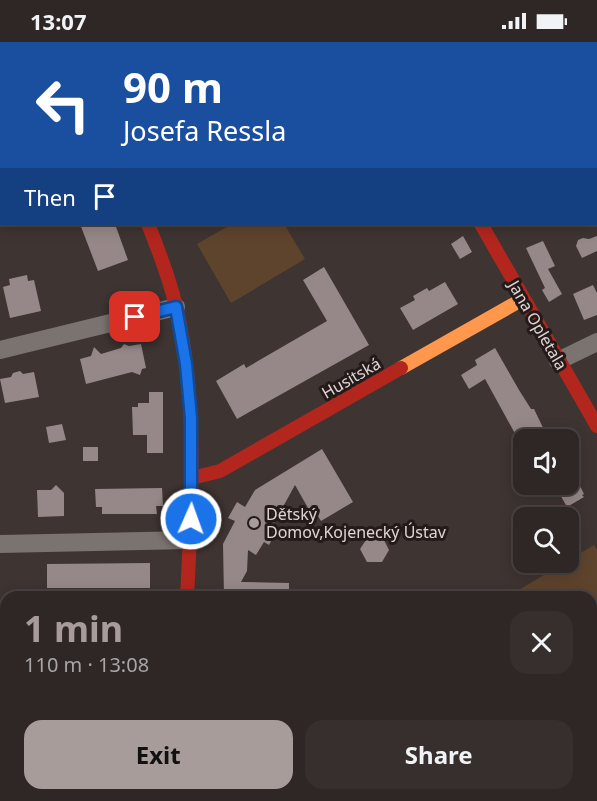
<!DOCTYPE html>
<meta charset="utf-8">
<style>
:root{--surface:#2e2726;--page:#362f2e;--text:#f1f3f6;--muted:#a7a5a7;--line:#494443;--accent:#a79c9a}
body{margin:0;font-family:"Noto Sans",sans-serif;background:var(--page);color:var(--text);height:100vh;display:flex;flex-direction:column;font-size:22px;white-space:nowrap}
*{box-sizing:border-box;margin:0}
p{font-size:20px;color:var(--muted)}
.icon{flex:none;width:33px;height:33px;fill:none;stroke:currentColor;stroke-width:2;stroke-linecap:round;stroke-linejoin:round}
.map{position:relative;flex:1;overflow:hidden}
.sheet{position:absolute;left:0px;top:549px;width:597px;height:210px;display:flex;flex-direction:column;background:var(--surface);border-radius:18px 18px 0 0;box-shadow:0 3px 15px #0003,0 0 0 2px var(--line)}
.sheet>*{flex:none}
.guide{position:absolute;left:0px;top:0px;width:597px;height:183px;box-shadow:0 3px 15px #0003,0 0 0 2px var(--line);background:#1a4fa0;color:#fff;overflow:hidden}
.tools{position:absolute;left:513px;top:387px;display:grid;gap:12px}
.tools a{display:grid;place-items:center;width:66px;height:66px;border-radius:12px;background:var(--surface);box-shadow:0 3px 15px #0003,0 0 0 2px var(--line);font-size:30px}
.pin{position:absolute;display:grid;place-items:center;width:51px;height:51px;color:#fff;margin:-26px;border-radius:12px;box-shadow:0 3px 9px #0006}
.me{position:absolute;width:66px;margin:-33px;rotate:2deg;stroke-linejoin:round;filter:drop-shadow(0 0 4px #0008)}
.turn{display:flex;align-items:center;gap:21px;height:126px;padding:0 24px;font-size:27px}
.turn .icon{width:78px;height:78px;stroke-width:2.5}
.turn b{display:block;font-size:42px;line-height:51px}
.then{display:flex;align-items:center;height:57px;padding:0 24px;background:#0003;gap:12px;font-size:22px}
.round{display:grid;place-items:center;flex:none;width:63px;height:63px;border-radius:18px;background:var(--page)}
.head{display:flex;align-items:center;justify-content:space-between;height:102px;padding:0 24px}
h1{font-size:36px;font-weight:700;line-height:45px;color:var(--accent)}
.button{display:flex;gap:12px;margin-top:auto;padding:12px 24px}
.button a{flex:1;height:69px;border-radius:18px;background:var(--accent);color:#111;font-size:24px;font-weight:700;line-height:69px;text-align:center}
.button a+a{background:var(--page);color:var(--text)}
.status{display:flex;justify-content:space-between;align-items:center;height:42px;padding:0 30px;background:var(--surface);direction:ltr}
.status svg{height:16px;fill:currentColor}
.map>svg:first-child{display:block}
.green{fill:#5f442d}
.building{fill:#968888}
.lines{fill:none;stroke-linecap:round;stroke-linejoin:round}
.street{stroke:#7a7370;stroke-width:18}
.slow{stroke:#ff974d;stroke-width:14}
.jam{stroke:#b3261e;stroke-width:14}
.route-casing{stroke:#114b97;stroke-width:15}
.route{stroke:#1a73e8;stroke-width:10}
.poi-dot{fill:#a79c9a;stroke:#231a19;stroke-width:2}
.labels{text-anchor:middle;stroke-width:6;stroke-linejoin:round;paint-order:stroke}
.street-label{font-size:16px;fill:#e0d4d2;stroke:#231a19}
.poi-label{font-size:16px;fill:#e0d4d2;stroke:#231a19;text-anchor:start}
</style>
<div class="status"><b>13:07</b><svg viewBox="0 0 49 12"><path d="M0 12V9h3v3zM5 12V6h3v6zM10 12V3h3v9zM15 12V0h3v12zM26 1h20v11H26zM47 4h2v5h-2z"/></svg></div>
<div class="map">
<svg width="597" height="759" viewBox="0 0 597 759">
<rect width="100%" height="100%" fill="#3e3432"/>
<g class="green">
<polygon points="232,182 284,182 305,217 231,261 197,202"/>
<polygon points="594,503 597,508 597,712 595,713 597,717 597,759 399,759 399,753 591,753 591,555 507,555 564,521 568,520 569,518"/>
</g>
<g class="building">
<polygon points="80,182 115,182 128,218 98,229"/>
<polygon points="463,194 472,210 460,217 451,202"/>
<polygon points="597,194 597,209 582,216 576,204 578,198 583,196 589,197"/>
<polygon points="543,199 555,224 548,227 562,252 549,260 542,248 545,246 526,206"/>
<polygon points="324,225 369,303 237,377 216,339 244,322 246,326 327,279 303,238"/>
<polygon points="27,233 28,239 34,238 41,269 10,276 3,245 10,243 9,237"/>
<polygon points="445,240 458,262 413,288 400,266 415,258 413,254 427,246 429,249"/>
<polygon points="593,243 597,251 597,273 584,278 573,252"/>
<polygon points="124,302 129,304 141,302 146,326 142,327 140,333 132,330 86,342 80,317 91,314 94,305 101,312 121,306"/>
<polygon points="495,306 519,348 531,367 534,367 549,398 527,398 524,393 518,397 485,337 469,347 461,333 477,323 475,318"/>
<polygon points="20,329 23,332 34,330 39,355 5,361 0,337 11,335 13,331"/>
<polygon points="149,350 163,350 163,411 147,411 147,393 133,393 132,365 138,365 138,361 149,361"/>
<polygon points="62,382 66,398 49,401 46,385"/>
<rect x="83" y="405" width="15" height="14"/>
<polygon points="322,407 353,460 321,479 316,471 312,473 295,443 273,483 278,486 269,503 264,500 256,513 248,508 247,529 241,540 289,541 289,555 224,555 223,502 235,479 228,476 237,460 245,465 255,448"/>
<polygon points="554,442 579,442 584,452 582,453 584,455 567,465"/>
<polygon points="56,443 64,451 64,474 38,475 37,448 51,448"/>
<polygon points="162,446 163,464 156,464 157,472 102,472 102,465 96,465 95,447"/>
<polygon points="382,494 389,508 382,520 367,520 360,507 368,495"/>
<polygon points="150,521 150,546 47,546 47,522"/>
</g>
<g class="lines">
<g class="street">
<polyline points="77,0 78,2"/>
<polyline points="378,0 379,2"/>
<polyline points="16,2 20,0"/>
<polyline points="0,8 2,7"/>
<polyline points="0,308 176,265"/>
<polyline points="558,319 597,300"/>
<polyline points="0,502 190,498"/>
<polyline points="0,654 6,654"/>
<polyline points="381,753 383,759"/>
<polyline points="178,759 178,753"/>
<polyline points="534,759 544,753"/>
</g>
<polyline class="slow" points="401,326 523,257"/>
<g class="jam">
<path d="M148,182C159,209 169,236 176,264C198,360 192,458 187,555"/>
<polyline points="481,182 597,384"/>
<polyline points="192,436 220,429 401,326"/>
</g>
</g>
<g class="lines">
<defs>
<polyline id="route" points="135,275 176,265 186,322 191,376 191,477"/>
</defs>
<use href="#route" class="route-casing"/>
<use href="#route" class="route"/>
</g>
<circle class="poi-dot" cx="254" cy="481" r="6"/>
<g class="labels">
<g class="street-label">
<text transform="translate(538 283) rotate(60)" y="6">Jana Opletala</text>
<text transform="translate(351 336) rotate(-30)" y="6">Husitská</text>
</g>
<g class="poi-label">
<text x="266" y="478">Dětský<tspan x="266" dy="18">Domov,Kojenecký Ústav</tspan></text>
</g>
</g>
</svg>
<div class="tools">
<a><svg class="icon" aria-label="sound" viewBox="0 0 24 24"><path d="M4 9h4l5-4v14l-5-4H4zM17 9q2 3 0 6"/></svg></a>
<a><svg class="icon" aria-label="search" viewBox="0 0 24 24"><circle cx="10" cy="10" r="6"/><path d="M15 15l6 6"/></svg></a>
</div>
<div class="pin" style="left:135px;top:275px;background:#d93025"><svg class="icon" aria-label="arrive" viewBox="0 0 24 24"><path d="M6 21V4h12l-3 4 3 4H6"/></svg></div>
<svg class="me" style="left:191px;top:477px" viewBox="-20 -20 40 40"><circle r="17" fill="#1a73e8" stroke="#fff" stroke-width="3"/><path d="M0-11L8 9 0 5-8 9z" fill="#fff"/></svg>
<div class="guide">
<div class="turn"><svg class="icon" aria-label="left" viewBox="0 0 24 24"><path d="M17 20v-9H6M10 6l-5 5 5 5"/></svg><div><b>90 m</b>Josefa Ressla</div></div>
<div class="then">Then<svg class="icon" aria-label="arrive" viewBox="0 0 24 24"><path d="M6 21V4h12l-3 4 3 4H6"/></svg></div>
</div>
<section class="sheet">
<div class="head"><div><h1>1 min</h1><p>110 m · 13:08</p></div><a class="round"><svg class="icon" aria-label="close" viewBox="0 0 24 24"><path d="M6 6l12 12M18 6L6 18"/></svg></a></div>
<div class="button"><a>Exit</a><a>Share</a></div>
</section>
</div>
